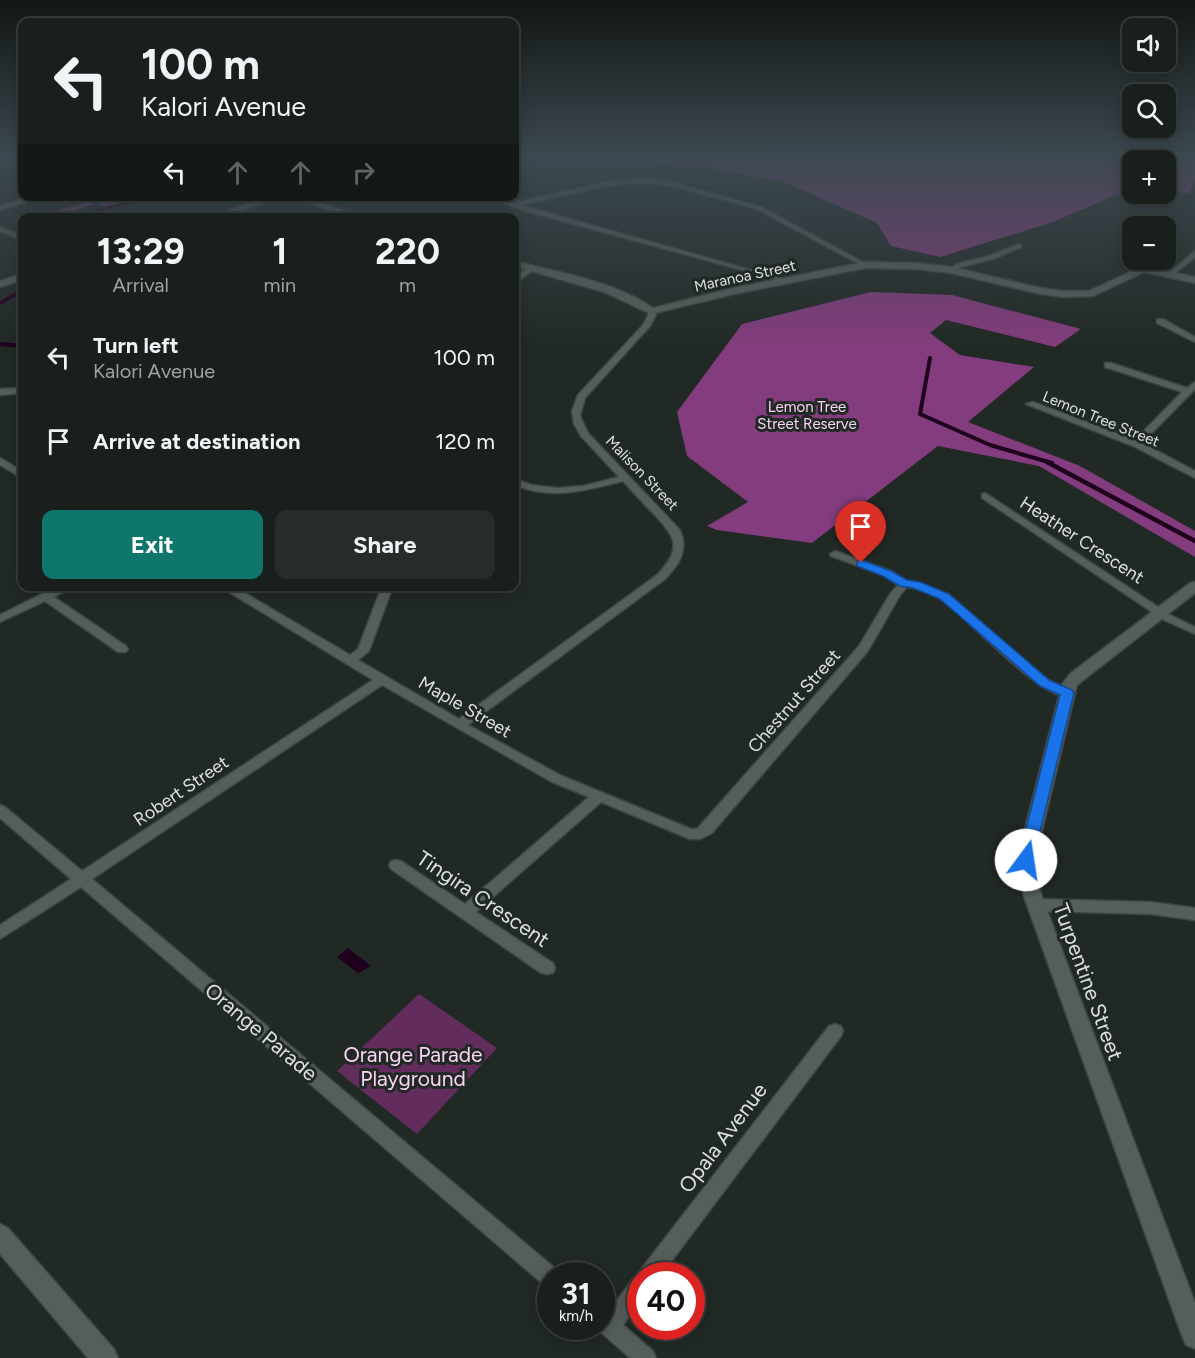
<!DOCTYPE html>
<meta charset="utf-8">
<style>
:root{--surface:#191f1c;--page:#262c29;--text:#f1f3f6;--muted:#9fa2a3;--line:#373d3b;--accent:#0f766e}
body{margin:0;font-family:Figtree,sans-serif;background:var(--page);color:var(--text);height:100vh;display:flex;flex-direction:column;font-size:22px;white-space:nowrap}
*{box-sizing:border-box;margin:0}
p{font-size:20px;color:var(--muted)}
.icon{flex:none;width:33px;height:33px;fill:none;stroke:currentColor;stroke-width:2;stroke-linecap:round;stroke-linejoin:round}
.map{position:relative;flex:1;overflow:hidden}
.side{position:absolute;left:18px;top:213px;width:501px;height:378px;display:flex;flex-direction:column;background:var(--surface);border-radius:12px;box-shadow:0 3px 15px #0003,0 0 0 2px var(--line)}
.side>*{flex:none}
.banner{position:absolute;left:18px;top:18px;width:501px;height:183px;border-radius:12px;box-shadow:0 3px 15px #0003,0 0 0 2px var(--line);background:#191f1c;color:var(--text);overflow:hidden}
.fabs{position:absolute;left:1122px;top:18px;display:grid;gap:12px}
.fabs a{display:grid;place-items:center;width:54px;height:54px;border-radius:12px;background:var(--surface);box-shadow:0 3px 15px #0003,0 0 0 2px var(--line);font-size:30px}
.speed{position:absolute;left:537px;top:1262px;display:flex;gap:12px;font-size:30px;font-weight:700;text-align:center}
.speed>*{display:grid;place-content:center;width:78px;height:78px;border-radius:50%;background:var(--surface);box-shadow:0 3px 15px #0003,0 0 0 2px var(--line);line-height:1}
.speed small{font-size:15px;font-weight:400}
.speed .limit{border:9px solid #d22;background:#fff;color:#111}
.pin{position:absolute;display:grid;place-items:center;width:51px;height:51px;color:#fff;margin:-62px -26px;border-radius:50% 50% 50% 0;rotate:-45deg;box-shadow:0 0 6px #0007}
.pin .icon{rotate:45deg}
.me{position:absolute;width:66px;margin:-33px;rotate:14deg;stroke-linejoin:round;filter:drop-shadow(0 0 4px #0008)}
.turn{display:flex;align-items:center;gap:21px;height:126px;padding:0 24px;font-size:27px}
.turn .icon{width:78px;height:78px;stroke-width:2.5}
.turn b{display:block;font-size:42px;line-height:51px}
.lanes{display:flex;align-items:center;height:57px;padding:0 24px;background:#0003;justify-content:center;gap:30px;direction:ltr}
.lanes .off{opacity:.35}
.eta{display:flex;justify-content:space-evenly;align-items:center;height:102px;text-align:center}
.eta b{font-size:36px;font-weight:700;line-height:42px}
.cta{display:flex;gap:12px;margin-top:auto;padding:12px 24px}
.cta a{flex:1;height:69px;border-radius:12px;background:var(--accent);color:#fff;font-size:24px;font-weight:700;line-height:69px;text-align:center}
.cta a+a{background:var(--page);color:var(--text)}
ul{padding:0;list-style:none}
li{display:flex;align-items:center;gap:18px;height:84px;padding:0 24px}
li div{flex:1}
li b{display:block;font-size:22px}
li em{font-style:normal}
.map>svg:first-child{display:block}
.green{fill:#622c5d}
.forest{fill:#833c7d}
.water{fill:#1f001d}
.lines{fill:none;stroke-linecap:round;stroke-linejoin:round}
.stream-far2{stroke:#1f001d;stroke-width:3}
.stream-far1{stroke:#1f001d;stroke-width:4}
.stream{stroke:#1f001d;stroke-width:4.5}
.minor-casing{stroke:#3d4441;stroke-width:3}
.tertiary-casing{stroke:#3d4441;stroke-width:3}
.minor{fill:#555e5a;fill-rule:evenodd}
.tertiary{fill:#555e5a;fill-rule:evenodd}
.route{fill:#1a73e8;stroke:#114b97;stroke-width:1.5}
.labels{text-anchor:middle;stroke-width:6;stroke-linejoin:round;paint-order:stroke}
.far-street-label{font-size:15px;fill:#dde2df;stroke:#212925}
.far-park-label{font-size:15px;fill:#fcd3f6;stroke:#212925}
.street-label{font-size:18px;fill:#dde2df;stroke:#212925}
.near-street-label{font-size:21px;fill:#dde2df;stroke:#212925}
.near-park-label{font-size:21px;fill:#fcd3f6;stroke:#212925}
</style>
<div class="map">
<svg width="1195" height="1358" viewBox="0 0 1195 1358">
<rect width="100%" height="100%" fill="#212925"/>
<polygon class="green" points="419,994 497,1048 417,1134 337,1071"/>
<g class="forest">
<polygon points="611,158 709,161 756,158 1174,158 1175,160 1195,159 1195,181 1189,194 1166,190 1166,160 1132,160 1132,191 1113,196 1053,222 940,257 891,246 877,223 782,181 718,170"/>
<polygon points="127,197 189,197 176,200 160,198 107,207 97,203 70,212 82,217 68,217 52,212 97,200 106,202"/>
<polygon points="871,292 952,295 1081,329 1055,347 946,320 930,333 960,355 1034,367 968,422 1080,466 1195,531 1195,557 1039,466 938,446 812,543 717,530 707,526 748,502 687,456 677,412 742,324"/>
</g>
<polygon class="water" points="348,948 371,966 358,973 337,957"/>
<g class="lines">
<g class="stream-far2">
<polyline points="161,196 214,201 227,196"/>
<polyline points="94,218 99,210 154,196"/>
</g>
<g class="stream-far1">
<polyline points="0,303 22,291"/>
<polyline points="0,344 22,346"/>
<polyline points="930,358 920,414 990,445 1052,463"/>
</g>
<polyline class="stream" points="1047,462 1195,541"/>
<defs>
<g id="minor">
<polygon points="0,158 22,163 22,167 0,161"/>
<polygon points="646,179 668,181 761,207 868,265 863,266 757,209 668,185 646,183 611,185 520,205 786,280 786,282 522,210 485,196 495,196 513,203 611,181"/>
<polygon points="34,196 45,196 0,210 0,206"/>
<polygon points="0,227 22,236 22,240 0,231"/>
<polygon points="1019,244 1022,246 1021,247 993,259 961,267 951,272 948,270 957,264 989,256"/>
<polygon points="1195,251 1195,257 1173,275 1169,275 1169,273"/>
<polygon points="530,267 535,268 514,285 514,278 521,272"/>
<path d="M648,309H654L656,315L650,326L585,398L580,416L588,433L680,530C689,550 679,565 665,579L468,725L562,776L691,829H697L859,646L890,594L898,585L883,575L831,556L830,554L835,551L891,571L907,581L919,583L949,595L1048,680L1071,690L1073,693L1071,696C1042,703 968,617 942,600C933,594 917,588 907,587L900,595L868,651L712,833L700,839H690L601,802L476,912L553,963L555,968L553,973L547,974L541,973L391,869L389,865L391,861L396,860L401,861L465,904L589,797L552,782L382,685L92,879L557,1270L559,1275H550V1287L543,1284L81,887L0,939V925L71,879L0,818V805L5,807L82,871L373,680L219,586H233L350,655L358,649L382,586H393L369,651L358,660L459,719L657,575C684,547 675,537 652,512C642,502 633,492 623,481C584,491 554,500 514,485V479L532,485L557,488L583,486L619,477L581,436L574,424L572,411L578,395L643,325L648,315Z"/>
<polygon points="1157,319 1163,319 1195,337 1195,342 1157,323"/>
<polygon points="1105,363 1111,363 1187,388 1195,382 1195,389 1142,443 1195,471 1195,478 1133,446 1026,404 1033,402 1135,440 1182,392 1105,367"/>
<polygon points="22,388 22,393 0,395 0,389"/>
<polygon points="0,458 22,471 22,478 0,465"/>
<polygon points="985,493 1172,616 1195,627 1195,634 1164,620 982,498 982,494"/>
<polygon points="58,586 73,586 54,597 126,646 128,649 126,652 118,652 45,601 0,622 0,615"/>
<polygon points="1036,899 1150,902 1195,908 1195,920 1150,914 1036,911 1031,909 1029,905 1031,901"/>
<polygon points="835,1024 841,1026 843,1031 841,1036 661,1275 640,1275 640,1301 623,1325 653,1351 656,1358 630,1358 595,1327 602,1326 602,1310 608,1312 633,1279 640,1276 642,1268 829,1026"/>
</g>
<g id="tertiary">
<polygon points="271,196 283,196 221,218 208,218"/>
<polygon points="289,196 301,196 366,218 352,218"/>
<path d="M514,261C557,272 617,282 653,308L734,288L865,262L916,263L951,267L1041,288L1064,291H1089L1143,266L1195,277V283L1144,272L1093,296L1064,297L1041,294L951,273L916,269L865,268L734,294L651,314L604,292L514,266Z"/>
<polygon points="22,274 22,280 0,287 0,281"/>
<polygon points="1195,582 1195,593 1077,685 1035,860 1036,879 1045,905 1195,1303 1195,1349 1186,1345 1182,1336 1027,905 1018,879 1017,860 1062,684 1071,673 1190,583"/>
<polygon points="0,1224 8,1228 114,1349 118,1358 88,1358 0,1254"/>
</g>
</defs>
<use href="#minor" class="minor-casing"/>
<use href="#tertiary" class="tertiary-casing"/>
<use href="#minor" class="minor"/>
<use href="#tertiary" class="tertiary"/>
</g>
<linearGradient id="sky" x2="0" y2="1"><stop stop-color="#121714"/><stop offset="0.45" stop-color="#3d4951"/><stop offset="1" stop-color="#3d4951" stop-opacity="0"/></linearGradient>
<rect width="1195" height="348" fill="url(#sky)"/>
<polygon class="route" points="861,560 891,571 907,580 920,582 949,594 1049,680 1072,690 1074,693 1032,864 1021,864 1018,860 1060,695 1040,686 940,599 913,588 900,586 883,576 857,566 857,561"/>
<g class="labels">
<g class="far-street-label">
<text transform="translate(745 276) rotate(-12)" y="5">Maranoa Street</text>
<text transform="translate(1101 419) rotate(22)" y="5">Lemon Tree Street</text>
<text transform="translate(642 473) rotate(46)" y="5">Malison Street</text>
</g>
<g class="far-park-label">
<text x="807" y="412">Lemon Tree<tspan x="807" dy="17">Street Reserve</tspan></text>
</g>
<g class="street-label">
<text transform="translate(1082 540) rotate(33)" y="6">Heather Crescent</text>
<text transform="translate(794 701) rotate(-49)" y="6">Chestnut Street</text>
<text transform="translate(465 707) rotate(30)" y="6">Maple Street</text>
<text transform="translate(181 791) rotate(-34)" y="6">Robert Street</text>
</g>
<g class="near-street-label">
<text transform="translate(483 899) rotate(34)" y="7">Tingira Crescent</text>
<text transform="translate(1088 982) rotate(70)" y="7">Turpentine Street</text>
<text transform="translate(261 1032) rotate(40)" y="7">Orange Parade</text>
<text transform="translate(723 1138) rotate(-53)" y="7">Opala Avenue</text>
</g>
<g class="near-park-label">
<text x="413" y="1062">Orange Parade<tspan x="413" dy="24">Playground</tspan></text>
</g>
</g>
</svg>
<div class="fabs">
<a><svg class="icon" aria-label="sound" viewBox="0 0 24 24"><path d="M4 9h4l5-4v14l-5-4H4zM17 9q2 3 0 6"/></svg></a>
<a><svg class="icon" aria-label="search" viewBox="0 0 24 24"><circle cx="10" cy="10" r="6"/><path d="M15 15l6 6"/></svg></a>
<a>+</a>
<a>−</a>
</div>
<div class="speed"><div>31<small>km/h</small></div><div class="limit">40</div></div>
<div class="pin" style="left:861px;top:563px;background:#d93025"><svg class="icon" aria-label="arrive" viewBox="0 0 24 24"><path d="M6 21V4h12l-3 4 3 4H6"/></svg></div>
<svg class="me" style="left:1026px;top:860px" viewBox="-20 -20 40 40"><circle r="19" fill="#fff"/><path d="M0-13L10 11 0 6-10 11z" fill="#1a73e8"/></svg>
<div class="banner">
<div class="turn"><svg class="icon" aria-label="left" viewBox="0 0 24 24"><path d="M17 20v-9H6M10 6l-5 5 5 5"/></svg><div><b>100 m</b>Kalori Avenue</div></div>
<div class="lanes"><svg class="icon" aria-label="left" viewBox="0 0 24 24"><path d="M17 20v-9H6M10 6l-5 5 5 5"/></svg><svg class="icon off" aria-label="ahead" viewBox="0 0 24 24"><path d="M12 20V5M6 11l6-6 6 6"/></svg><svg class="icon off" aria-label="ahead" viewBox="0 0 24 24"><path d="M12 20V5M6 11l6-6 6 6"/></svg><svg class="icon off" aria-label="right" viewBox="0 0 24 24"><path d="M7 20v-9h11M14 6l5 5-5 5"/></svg></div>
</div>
<section class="side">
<div class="eta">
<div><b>13:29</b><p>Arrival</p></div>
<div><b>1</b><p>min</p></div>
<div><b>220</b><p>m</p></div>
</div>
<ul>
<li><svg class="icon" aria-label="left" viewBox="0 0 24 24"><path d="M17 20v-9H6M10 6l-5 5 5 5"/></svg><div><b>Turn left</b><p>Kalori Avenue</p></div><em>100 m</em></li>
<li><svg class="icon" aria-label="arrive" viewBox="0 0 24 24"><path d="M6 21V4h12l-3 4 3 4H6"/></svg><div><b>Arrive at destination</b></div><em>120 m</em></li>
</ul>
<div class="cta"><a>Exit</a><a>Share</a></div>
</section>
</div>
